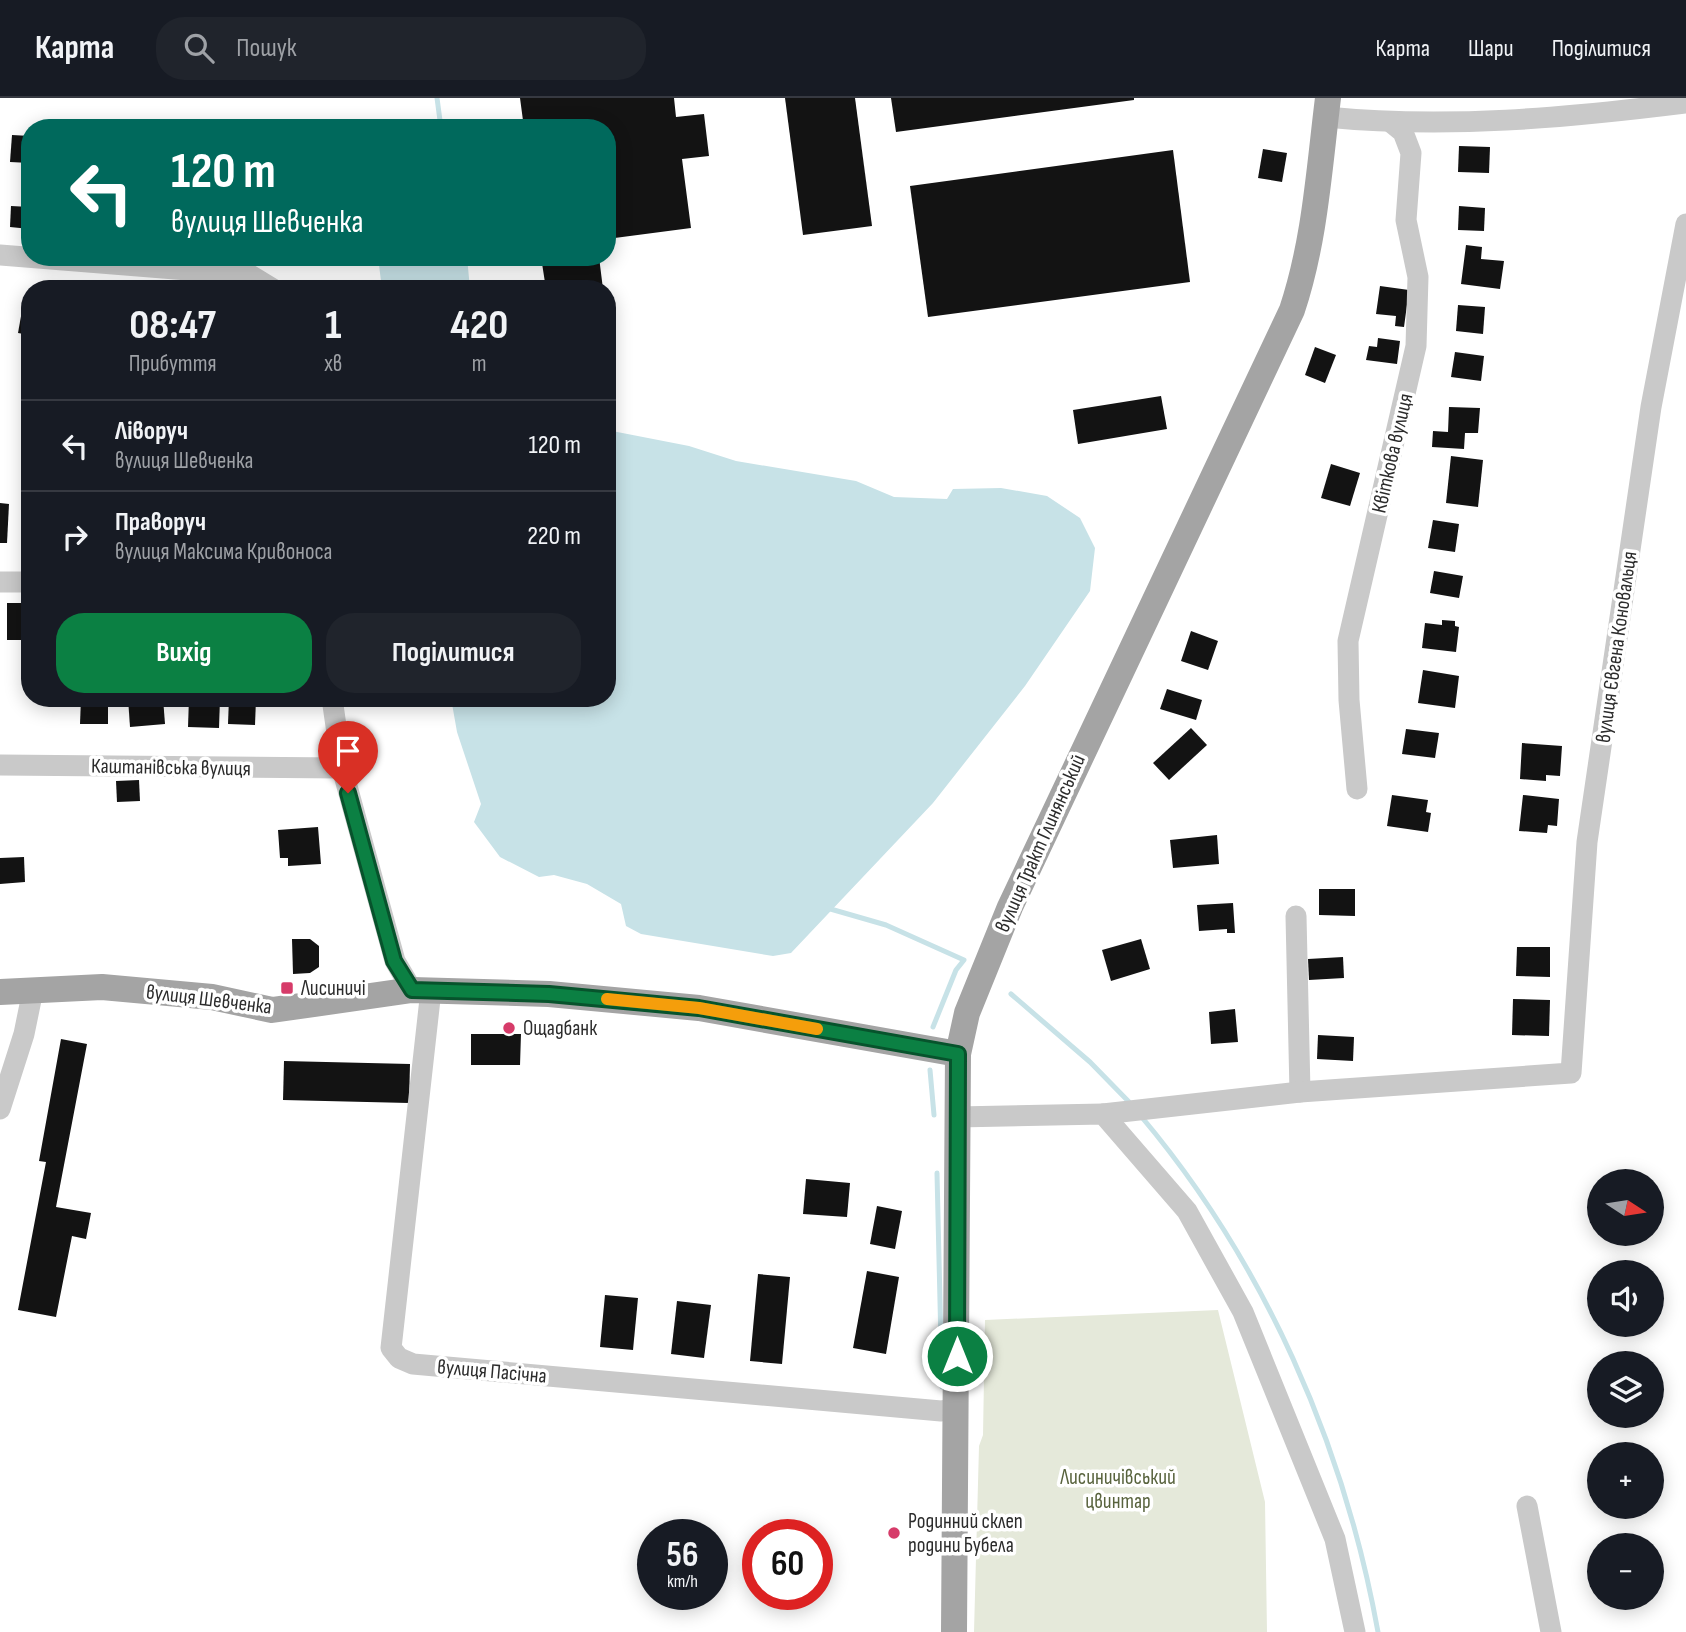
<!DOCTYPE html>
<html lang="uk">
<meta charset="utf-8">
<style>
:root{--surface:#171b24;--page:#20242c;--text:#f1f3f6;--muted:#9ea1a6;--line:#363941;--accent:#0b8043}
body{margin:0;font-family:"Sofia Sans Condensed",sans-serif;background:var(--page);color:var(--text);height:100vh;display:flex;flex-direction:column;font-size:26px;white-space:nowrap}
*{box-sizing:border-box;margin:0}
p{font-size:23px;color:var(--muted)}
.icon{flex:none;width:38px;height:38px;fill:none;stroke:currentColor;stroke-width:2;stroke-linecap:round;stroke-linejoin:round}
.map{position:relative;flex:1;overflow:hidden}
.panel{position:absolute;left:21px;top:182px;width:595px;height:427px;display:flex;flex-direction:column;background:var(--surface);border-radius:28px;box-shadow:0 4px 18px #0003}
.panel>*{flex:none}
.hud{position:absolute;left:21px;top:21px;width:595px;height:147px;border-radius:28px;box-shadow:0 4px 18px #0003;background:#00695c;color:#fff;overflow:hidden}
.needle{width:46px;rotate:102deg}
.tools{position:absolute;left:1587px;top:1071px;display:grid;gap:14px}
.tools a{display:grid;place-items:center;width:77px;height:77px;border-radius:50%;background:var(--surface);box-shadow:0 4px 18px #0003;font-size:35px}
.speed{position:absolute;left:637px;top:1421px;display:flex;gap:14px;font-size:35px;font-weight:700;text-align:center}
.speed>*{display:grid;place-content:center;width:91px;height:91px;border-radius:50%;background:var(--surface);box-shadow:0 4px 18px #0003;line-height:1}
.speed small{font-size:18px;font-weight:400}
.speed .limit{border:10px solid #d22;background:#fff;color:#111}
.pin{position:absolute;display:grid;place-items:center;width:60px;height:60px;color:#fff;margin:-72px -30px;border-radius:50% 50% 50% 0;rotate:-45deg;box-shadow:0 0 7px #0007}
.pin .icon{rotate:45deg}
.me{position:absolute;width:77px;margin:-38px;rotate:0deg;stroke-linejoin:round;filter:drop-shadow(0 0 5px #0008)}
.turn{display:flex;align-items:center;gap:24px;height:147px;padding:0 35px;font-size:32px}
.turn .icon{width:91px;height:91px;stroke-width:2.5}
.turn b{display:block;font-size:49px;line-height:60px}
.eta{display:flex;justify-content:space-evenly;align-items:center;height:119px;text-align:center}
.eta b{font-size:42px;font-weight:700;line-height:49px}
.button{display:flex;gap:14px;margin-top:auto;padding:14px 35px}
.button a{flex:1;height:80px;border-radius:28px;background:var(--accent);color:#fff;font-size:28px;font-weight:700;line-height:80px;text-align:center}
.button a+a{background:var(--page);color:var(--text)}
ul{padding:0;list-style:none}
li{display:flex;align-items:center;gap:21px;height:91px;padding:0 35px;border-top:2px solid var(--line)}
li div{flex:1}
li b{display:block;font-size:26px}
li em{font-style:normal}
header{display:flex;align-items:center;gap:42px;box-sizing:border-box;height:98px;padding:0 35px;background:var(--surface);border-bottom:2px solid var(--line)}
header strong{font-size:33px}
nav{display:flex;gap:38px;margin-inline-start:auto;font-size:24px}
.search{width:490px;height:63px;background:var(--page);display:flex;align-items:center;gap:18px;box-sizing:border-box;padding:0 24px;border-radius:28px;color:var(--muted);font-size:26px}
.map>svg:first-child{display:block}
.green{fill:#e5e9da}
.water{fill:#c7e2e7}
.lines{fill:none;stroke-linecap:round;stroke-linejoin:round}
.stream{stroke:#c7e2e7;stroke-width:5}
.building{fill:#131313}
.minor{stroke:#c9c9c9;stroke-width:21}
.major{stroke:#a4a4a4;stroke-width:26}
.route-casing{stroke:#07532c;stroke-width:18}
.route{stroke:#0b8043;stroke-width:12}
.slow{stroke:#f59e0b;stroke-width:12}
.poi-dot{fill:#d63b69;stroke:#fff;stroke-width:2.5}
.labels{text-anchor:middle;stroke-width:7;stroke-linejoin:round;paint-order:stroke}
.street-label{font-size:21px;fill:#2c2c2c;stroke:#fff}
.poi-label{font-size:21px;fill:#2c2c2c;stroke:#fff;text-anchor:start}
.park-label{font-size:21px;fill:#58633d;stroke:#fff}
</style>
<header>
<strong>Карта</strong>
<div class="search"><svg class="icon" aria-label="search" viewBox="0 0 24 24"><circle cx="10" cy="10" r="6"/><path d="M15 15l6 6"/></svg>Пошук</div>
<nav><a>Карта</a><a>Шари</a><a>Поділитися</a></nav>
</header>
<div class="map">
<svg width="1686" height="1534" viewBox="0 0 1686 1534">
<rect width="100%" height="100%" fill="#fff"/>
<polygon class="green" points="1218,1212 1265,1404 1267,1534 974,1534 979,1348 983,1337 985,1222"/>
<g class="water">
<polygon points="378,159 467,159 470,191 382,191"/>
<polygon points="607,332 689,348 736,363 856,383 894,399 947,401 953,391 1001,390 1047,398 1080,420 1095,450 1090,493 1025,588 933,705 791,855 773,858 641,836 626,828 621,806 587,786 554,777 539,779 500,759 474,724 481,706 457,634 451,600 607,600"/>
</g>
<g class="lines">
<g class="stream">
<polyline points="437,0 441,30"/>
<polyline points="827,810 886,827 964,862 956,872 933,929"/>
<polyline points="1011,896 1090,964 1132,1007"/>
<polyline points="930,972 934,1017"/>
<path d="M1140,1017C1264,1164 1344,1346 1378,1534"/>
<polyline points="937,1075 942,1289"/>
</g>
</g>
<g class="building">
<polygon points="520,0 674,0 676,19 704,16 709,58 682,61 691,130 607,141 607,30 524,30"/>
<polygon points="785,0 855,0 872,128 803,137"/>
<polygon points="891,0 1134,0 1134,2 896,34"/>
<rect x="92" y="22" width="38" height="8"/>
<polygon points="12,37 30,38 30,65 10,64"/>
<polygon points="1459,48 1490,49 1489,75 1458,74"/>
<polygon points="1263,51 1287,55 1282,84 1258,80"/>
<polygon points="1173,52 1190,184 928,219 910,88"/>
<polygon points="11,108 30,109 30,131 10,129"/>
<polygon points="1459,108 1485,110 1484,133 1458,132"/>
<polygon points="1466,147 1482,149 1481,161 1504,163 1500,191 1461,186"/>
<polygon points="541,159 599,159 603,191 546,191"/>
<polygon points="1380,188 1409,192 1404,229 1395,228 1396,218 1376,216"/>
<polygon points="23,207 30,208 30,237 18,235"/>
<polygon points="1458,207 1485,209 1483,236 1456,233"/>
<polygon points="1378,240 1400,243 1397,266 1366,262 1369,248 1377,249"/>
<polygon points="1315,249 1336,257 1325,285 1305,277"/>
<polygon points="1455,254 1484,258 1481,283 1451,279"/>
<polygon points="1161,298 1167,331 1078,346 1073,312"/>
<polygon points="1449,309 1480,310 1478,335 1465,335 1464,351 1432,349 1433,333 1448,334"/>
<polygon points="1451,358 1483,362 1478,409 1446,405"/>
<polygon points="1331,366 1360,375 1350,408 1321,400"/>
<polygon points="0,405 9,406 7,445 0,445"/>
<polygon points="26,407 30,407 30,441 25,441"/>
<polygon points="1433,422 1459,426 1455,454 1428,450"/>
<polygon points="1434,473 1463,478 1459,500 1430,495"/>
<rect x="7" y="505" width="23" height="37"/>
<polygon points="1442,522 1455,523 1455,528 1459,529 1456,554 1422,550 1425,525 1442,527"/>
<polygon points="1191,533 1218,543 1208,572 1181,563"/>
<polygon points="1423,572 1459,578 1455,610 1418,605"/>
<polygon points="1167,591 1202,602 1196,622 1160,611"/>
<polygon points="81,600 108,600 108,626 80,626"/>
<polygon points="128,600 163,600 165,626 130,629"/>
<polygon points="189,600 220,600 219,630 188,629"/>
<polygon points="229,600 256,601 255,627 228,626"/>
<polygon points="1191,630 1207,647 1169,682 1153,665"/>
<polygon points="1406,631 1439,635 1435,660 1402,656"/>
<polygon points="1522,645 1562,648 1560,678 1546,677 1546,683 1520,681"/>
<polygon points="139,682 140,703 117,704 116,683"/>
<polygon points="1392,697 1428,702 1426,714 1431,715 1428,734 1387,728"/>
<polygon points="1523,697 1559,701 1557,728 1548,727 1547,735 1519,733"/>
<polygon points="318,729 321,766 288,768 288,760 280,760 278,732"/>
<polygon points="1217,737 1219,766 1173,770 1170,742"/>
<polygon points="24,759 25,784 0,786 0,760"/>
<polygon points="1319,791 1355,791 1355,818 1319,817"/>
<polygon points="1233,805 1235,835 1227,835 1227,831 1199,833 1197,807"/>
<polygon points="292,841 310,841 319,848 319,869 310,875 293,876"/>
<polygon points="1141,841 1150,871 1111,883 1102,852"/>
<polygon points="1517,849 1550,849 1550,879 1516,878"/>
<polygon points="1343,859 1344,880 1309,882 1308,861"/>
<polygon points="1513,901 1550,902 1549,938 1512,937"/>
<polygon points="1235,911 1238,944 1211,946 1209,914"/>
<polygon points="471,936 521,936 520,967 471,967"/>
<polygon points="1318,937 1354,939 1353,963 1317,961"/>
<polygon points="61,941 87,946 56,1109 91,1115 86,1141 72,1138 56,1219 18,1212 46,1064 39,1063"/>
<polygon points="284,963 410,966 409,1005 283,1002"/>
<polygon points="806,1081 850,1085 847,1119 803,1116"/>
<polygon points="877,1108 902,1113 895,1151 870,1146"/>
<polygon points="867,1173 899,1179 886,1256 853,1250"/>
<polygon points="758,1176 790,1179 782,1266 750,1263"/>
<polygon points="605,1197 638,1200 633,1252 600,1249"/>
<polygon points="677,1203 711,1207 704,1260 671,1256"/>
</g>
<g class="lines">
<g class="minor">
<path d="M1326,19C1446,31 1566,20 1686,5"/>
<polyline points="0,157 250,177 273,191"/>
<polyline points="0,484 30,484"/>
<polyline points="332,600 342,670 395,863 412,892"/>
<polyline points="0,667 342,670"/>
<polyline points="1357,691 1349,602 1348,543 1416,248 1418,179 1406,122 1411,55 1403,34 1392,25"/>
<polyline points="1296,818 1300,994"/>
<polyline points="431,892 391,1250 399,1260 413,1266 941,1313 957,1310"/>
<polyline points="0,1011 24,936 33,892"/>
<polyline points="1103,1016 1300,994 1571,975 1587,744 1651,309 1686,126"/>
<polyline points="957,1019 1103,1016 1187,1113 1243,1214 1335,1441 1355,1534"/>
<polyline points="1527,1408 1551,1534"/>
</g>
<g class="major">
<polyline points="0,894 102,889 212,899 272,912 412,892 549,896 699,910 958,956"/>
<path d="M954,1534L958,956L967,915L1010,809L1292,212C1315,143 1319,72 1328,0"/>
</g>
</g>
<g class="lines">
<defs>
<polyline id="route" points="348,695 394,863 412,892 549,896 699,910 958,956 957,1258"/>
</defs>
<use href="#route" class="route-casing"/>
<use href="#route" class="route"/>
<polyline class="slow" points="607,901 699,910 817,931"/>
</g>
<g class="poi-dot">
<rect x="280" y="883" width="14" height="14" rx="3.5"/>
<circle cx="509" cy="930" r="7"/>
<circle cx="894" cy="1435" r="7"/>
</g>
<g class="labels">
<g class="street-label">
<text transform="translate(1392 355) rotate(-77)" y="7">Квіткова вулиця</text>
<text transform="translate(1616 549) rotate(-82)" y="7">вулиця Євгена Коновальця</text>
<text transform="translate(171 669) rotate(1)" y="7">Каштанівська вулиця</text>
<text transform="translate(1040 745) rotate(-66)" y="7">вулиця Тракт Глинянський</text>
<text transform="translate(209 901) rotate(7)" y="7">вулиця Шевченка</text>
<text transform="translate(492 1273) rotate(5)" y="7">вулиця Пасічна</text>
</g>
<g class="poi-label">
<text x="301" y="897">Лисиничі</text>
<text x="523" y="937">Ощадбанк</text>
<text x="908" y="1430">Родинний склеп<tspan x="908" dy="24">родини Бубела</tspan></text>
</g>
<g class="park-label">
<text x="1118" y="1386">Лисиничівський<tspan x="1118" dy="24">цвинтар</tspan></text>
</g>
</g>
</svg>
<div class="tools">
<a><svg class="needle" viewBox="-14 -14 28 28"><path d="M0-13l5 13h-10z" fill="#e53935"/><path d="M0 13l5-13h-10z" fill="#9ea1a6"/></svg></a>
<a><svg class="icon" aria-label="sound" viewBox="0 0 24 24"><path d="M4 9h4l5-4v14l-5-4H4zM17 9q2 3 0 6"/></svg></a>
<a><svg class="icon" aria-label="layers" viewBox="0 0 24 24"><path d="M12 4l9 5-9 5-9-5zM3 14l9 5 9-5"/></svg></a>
<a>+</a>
<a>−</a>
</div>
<div class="speed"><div>56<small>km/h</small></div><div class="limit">60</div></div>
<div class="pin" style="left:348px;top:695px;background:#d93025"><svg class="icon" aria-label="arrive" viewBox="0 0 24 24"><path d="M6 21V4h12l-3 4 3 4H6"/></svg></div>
<svg class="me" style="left:957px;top:1258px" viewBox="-20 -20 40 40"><circle r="17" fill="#0b8043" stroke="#fff" stroke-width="3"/><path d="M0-11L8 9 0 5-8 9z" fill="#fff"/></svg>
<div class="hud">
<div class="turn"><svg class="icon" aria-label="left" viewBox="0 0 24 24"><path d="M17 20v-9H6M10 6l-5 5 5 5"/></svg><div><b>120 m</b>вулиця Шевченка</div></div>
</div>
<section class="panel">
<div class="eta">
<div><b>08:47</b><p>Прибуття</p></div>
<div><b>1</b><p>хв</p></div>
<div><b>420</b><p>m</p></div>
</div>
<ul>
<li><svg class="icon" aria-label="left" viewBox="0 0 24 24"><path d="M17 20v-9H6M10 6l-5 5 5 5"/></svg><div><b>Ліворуч</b><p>вулиця Шевченка</p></div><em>120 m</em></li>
<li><svg class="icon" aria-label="right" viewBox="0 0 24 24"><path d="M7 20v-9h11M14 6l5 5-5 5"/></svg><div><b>Праворуч</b><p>вулиця Максима Кривоноса</p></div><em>220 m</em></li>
</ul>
<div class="button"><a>Вихід</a><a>Поділитися</a></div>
</section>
</div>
